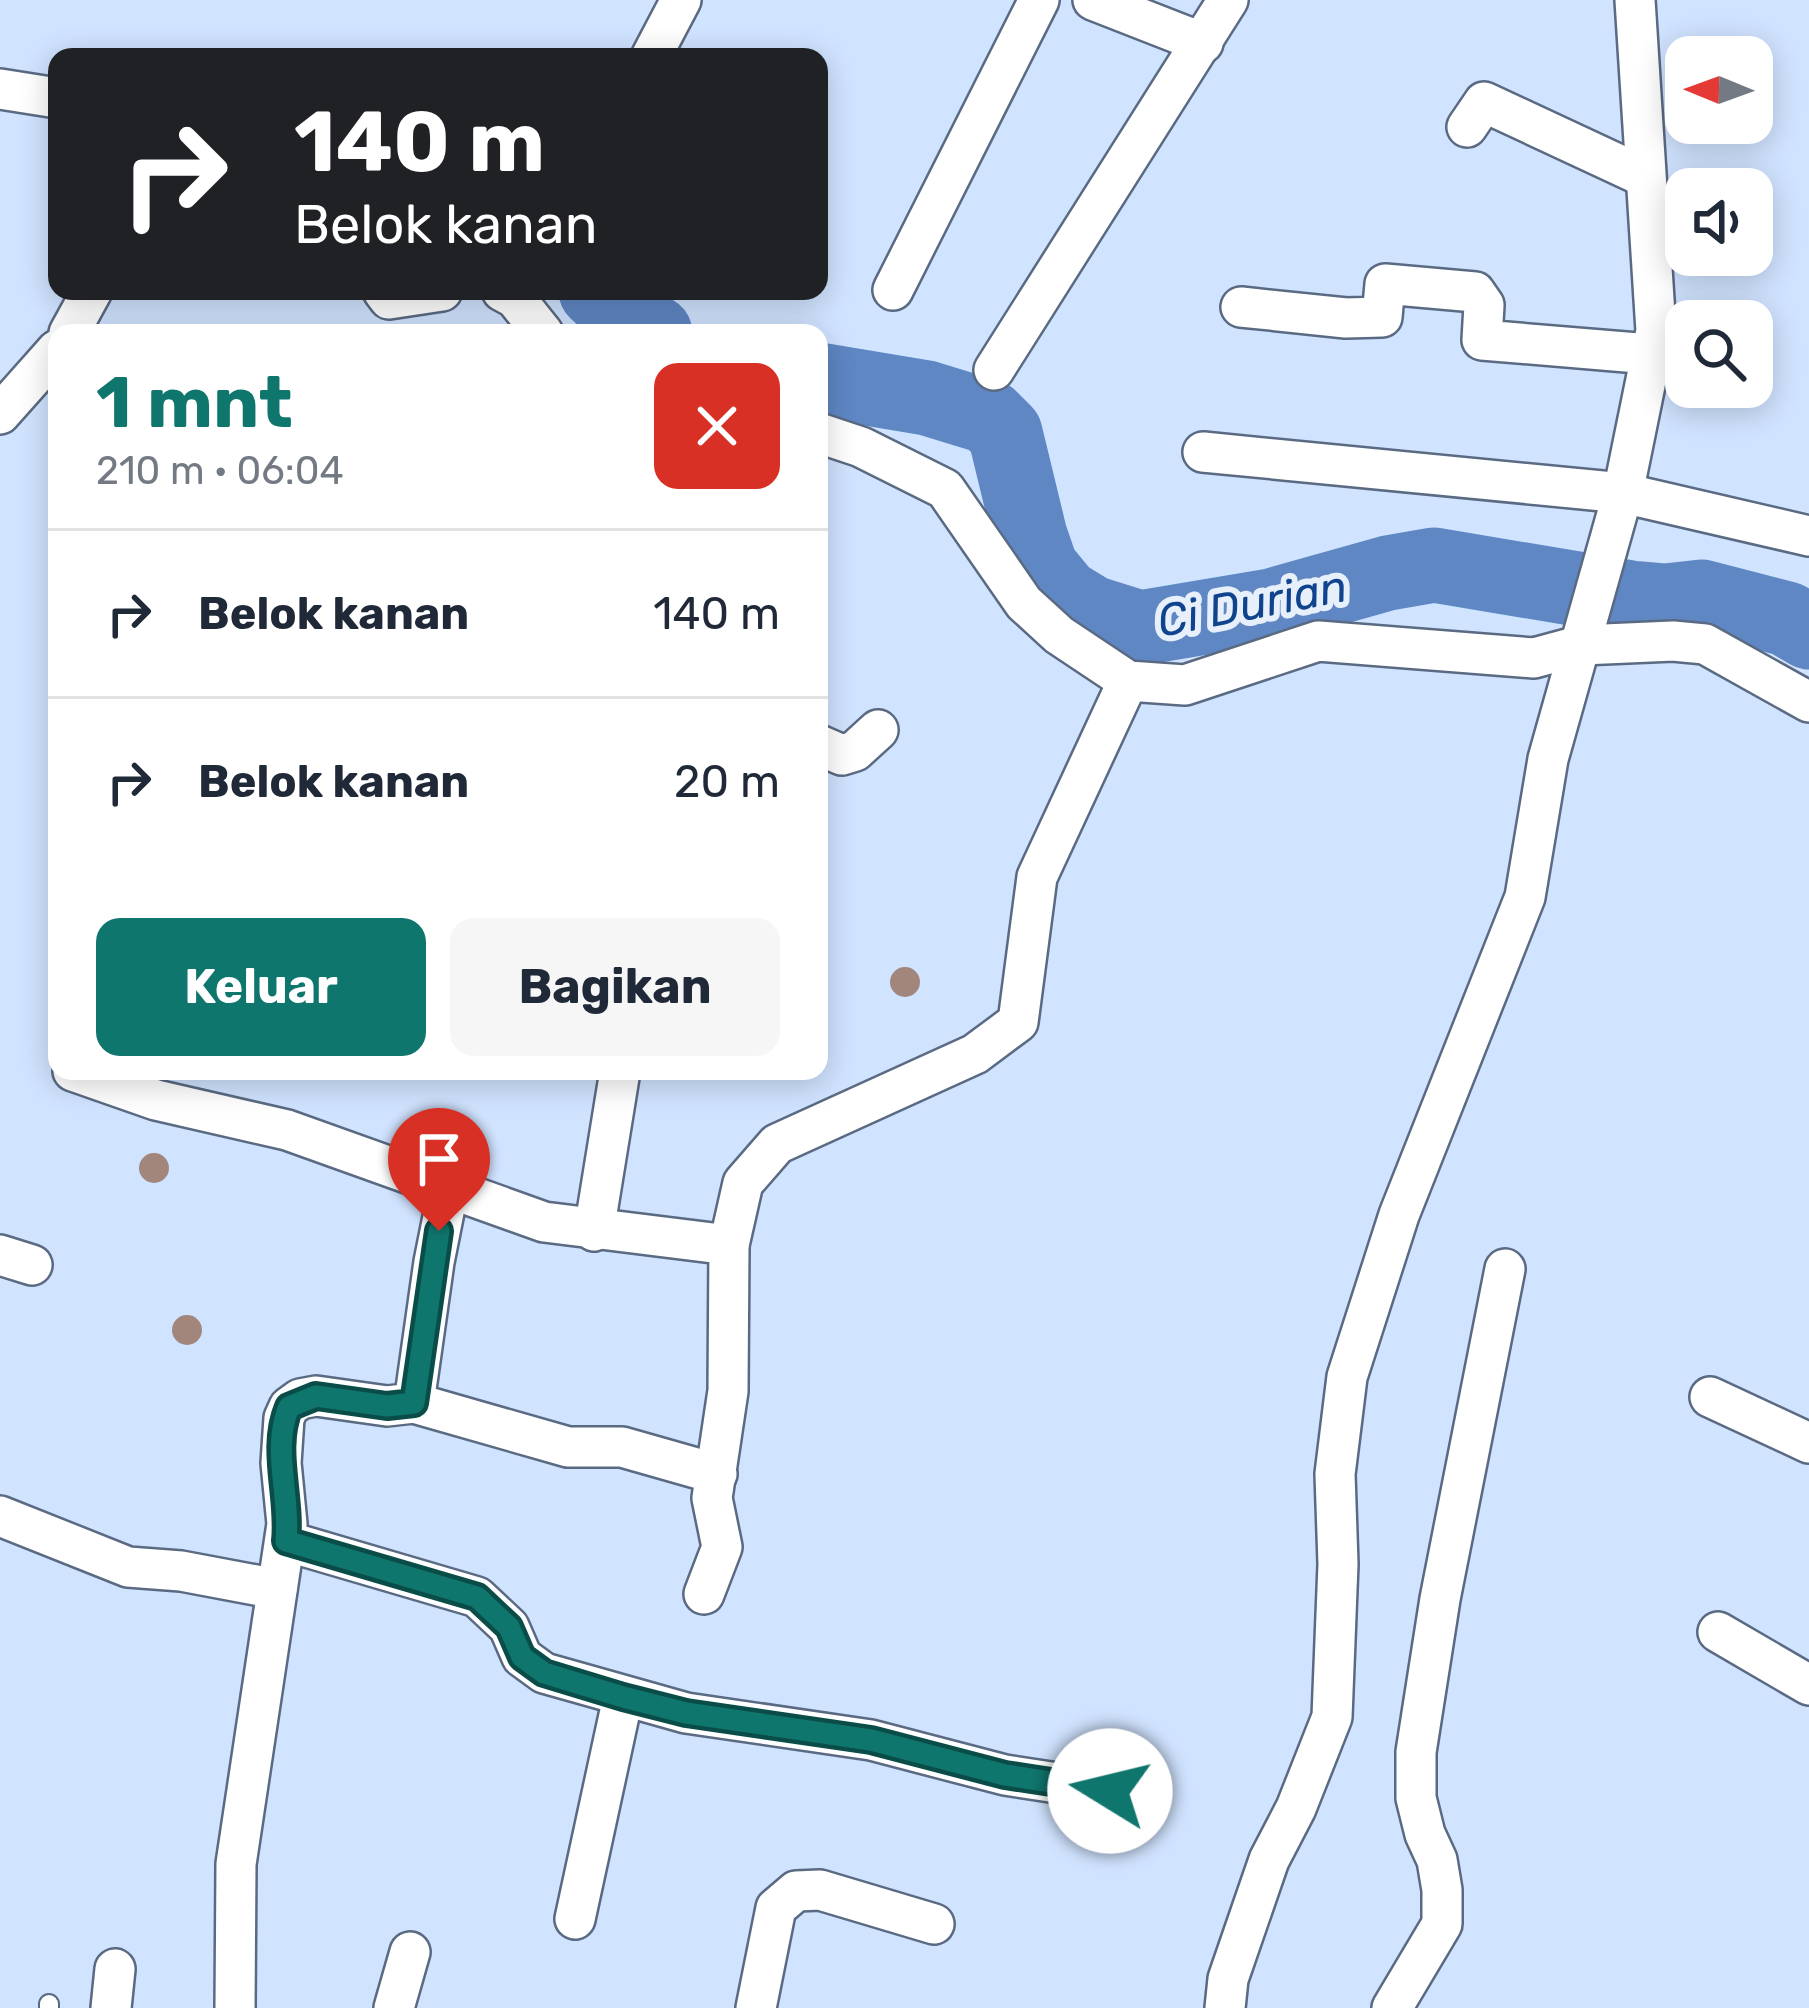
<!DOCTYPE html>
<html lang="id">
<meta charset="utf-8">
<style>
:root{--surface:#fff;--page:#f6f6f7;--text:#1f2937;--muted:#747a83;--line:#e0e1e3;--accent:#0f766e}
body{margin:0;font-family:Rubik,sans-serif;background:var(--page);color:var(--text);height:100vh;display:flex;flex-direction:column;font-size:45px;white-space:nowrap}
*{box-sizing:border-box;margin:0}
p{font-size:39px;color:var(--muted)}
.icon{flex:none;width:66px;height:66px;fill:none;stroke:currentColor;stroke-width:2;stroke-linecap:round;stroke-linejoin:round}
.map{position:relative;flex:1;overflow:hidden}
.side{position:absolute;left:48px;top:324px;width:780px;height:756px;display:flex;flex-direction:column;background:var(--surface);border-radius:24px;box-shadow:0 6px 30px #0003}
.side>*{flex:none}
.hud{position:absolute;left:48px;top:48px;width:780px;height:252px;border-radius:24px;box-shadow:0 6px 30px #0003;background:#202124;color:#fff;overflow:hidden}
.needle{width:78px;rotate:271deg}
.tools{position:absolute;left:1665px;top:36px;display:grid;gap:24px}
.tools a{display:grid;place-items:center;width:108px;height:108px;border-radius:24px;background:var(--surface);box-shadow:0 6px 30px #0003;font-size:60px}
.pin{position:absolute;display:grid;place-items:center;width:102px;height:102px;color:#fff;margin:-123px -51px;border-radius:50% 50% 50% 0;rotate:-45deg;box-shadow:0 0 12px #0007}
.pin .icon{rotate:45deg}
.me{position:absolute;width:132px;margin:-66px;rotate:279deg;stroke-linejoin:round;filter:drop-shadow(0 0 9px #0008)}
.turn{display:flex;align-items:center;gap:42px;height:252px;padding:0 48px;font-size:54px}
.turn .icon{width:156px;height:156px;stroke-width:2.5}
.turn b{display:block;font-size:84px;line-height:102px}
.round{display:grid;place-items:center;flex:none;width:126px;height:126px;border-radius:24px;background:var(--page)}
.overview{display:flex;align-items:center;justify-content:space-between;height:204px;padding:0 48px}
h1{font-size:72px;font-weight:700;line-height:90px;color:var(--accent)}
.cta{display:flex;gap:24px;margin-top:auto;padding:24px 48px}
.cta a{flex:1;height:138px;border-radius:24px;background:var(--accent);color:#fff;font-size:48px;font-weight:700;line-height:138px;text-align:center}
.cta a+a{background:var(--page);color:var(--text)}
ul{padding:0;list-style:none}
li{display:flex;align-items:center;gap:36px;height:168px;padding:0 48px;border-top:3px solid var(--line)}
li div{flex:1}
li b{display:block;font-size:45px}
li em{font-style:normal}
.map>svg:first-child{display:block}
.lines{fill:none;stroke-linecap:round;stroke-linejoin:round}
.river{stroke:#5f87c4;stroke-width:75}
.service-casing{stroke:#5a6a82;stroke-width:22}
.minor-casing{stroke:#5a6a82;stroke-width:44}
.service{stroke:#fff;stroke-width:18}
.minor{stroke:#fff;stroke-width:39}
.tree{fill:#a2867c}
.route-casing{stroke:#0a4d48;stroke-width:30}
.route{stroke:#0f766e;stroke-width:21}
.labels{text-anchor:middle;stroke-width:12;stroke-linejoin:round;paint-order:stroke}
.water-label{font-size:45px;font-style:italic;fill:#10438d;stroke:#e7effa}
</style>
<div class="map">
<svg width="1809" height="2008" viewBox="0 0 1809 2008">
<rect width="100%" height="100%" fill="#d0e3ff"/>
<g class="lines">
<g class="river">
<polyline points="596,291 621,314 655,333"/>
<polyline points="819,380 927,398 989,417 1005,433 1030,536 1041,568 1064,596 1092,613 1140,628 1271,606 1388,573 1434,565 1631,598 1666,601 1702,597 1787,619 1809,632"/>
</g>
<defs>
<polyline id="service" points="49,2008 49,2004"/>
<g id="minor">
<polyline points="1093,0 1203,43"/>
<polyline points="651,57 681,0"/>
<polyline points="0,89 57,98"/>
<polyline points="1467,127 1484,102 1645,177"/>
<polyline points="893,290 1039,0"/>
<polyline points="383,291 389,299 442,291"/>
<polyline points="502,291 515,298 543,333"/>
<polyline points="1241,307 1346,318 1382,317 1385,284 1475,292 1484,305 1482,340 1650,354"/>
<polyline points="69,333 92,291"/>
<polyline points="994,370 1228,0"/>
<polyline points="0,414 57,350"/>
<polyline points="819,433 861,447 945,489 1024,603 1059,635 1128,681 1185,685 1318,641 1534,658 1582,645 1673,641 1705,644 1809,702"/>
<polyline points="1203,452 1623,493 1809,536"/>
<polyline points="819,745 842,755 855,751 878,730"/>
<polyline points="73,1071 156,1100 287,1130 544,1222 729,1245"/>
<polyline points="594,1231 620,1071"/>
<polyline points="0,1255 32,1265"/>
<polyline points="1710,1397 1809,1443"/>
<polyline points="414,1403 568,1447 622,1447 717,1474"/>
<polyline points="0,1516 128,1567 181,1571 277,1589"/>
<polyline points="286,1541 477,1597 509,1627 522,1657 544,1673 686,1713 871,1740 1005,1775 1110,1791"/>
<polyline points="704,1594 722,1547 712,1498 728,1391 729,1245 743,1183 777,1144 975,1054 1018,1022 1037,877 1128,681"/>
<polyline points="1718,1632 1809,1685"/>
<polyline points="575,1919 623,1697"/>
<polyline points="111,2008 115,1969"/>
<polyline points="235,2008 236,1864 287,1524 281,1463 284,1418 289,1407 300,1399 316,1396 387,1406 414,1403 434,1262 449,1187"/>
<polyline points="394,2008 410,1952"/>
<polyline points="756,2008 776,1908 796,1891 820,1890 934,1924"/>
<polyline points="1225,2008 1228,1979 1269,1860 1296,1808 1332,1717 1338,1564 1335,1474 1347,1377 1399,1215 1525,897 1548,759 1623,493 1656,331 1635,0"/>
<polyline points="1392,2008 1442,1924 1442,1890 1437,1860 1425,1834 1416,1798 1416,1752 1440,1599 1505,1269"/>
</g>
</defs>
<use href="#service" class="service-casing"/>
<use href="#minor" class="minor-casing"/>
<use href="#service" class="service"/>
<use href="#minor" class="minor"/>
</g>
<g class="tree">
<circle cx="905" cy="982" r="15"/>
<circle cx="154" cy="1168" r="15"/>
<circle cx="187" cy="1330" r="15"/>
</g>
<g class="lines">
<defs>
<path id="route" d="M439,1231L414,1403L387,1406L316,1396L289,1407C271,1449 291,1497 286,1541L477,1597L509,1627L522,1657L544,1673L623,1697L686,1713L871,1740L1005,1775L1110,1791"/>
</defs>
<use href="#route" class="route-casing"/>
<use href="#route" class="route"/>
</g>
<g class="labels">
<g class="water-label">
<text transform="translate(1252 603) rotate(-11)" y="16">Ci Durian</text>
</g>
</g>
</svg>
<div class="tools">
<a><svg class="needle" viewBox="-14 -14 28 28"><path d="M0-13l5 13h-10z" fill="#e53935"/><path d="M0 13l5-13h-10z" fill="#747a83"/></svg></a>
<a><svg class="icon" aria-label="sound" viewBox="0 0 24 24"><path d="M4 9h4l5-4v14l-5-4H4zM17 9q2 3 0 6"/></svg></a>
<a><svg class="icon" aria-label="search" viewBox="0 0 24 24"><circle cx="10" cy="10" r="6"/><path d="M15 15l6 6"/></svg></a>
</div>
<div class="pin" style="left:439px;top:1231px;background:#d93025"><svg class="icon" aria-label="arrive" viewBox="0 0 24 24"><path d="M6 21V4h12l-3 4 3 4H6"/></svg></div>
<svg class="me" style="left:1110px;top:1791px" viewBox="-20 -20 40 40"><circle r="19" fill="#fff"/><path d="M0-13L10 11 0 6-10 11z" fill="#0f766e"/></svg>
<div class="hud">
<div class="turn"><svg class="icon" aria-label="right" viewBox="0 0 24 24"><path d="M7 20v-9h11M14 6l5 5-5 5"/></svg><div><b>140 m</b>Belok kanan</div></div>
</div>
<section class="side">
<div class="overview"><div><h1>1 mnt</h1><p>210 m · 06:04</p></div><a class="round" style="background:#d93025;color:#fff"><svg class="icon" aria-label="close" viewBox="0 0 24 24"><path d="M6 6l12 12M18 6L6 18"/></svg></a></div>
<ul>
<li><svg class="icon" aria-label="right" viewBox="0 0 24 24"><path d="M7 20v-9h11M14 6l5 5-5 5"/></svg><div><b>Belok kanan</b></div><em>140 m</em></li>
<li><svg class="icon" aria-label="right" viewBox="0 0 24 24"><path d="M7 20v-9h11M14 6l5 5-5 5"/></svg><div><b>Belok kanan</b></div><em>20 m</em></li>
</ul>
<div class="cta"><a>Keluar</a><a>Bagikan</a></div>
</section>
</div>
